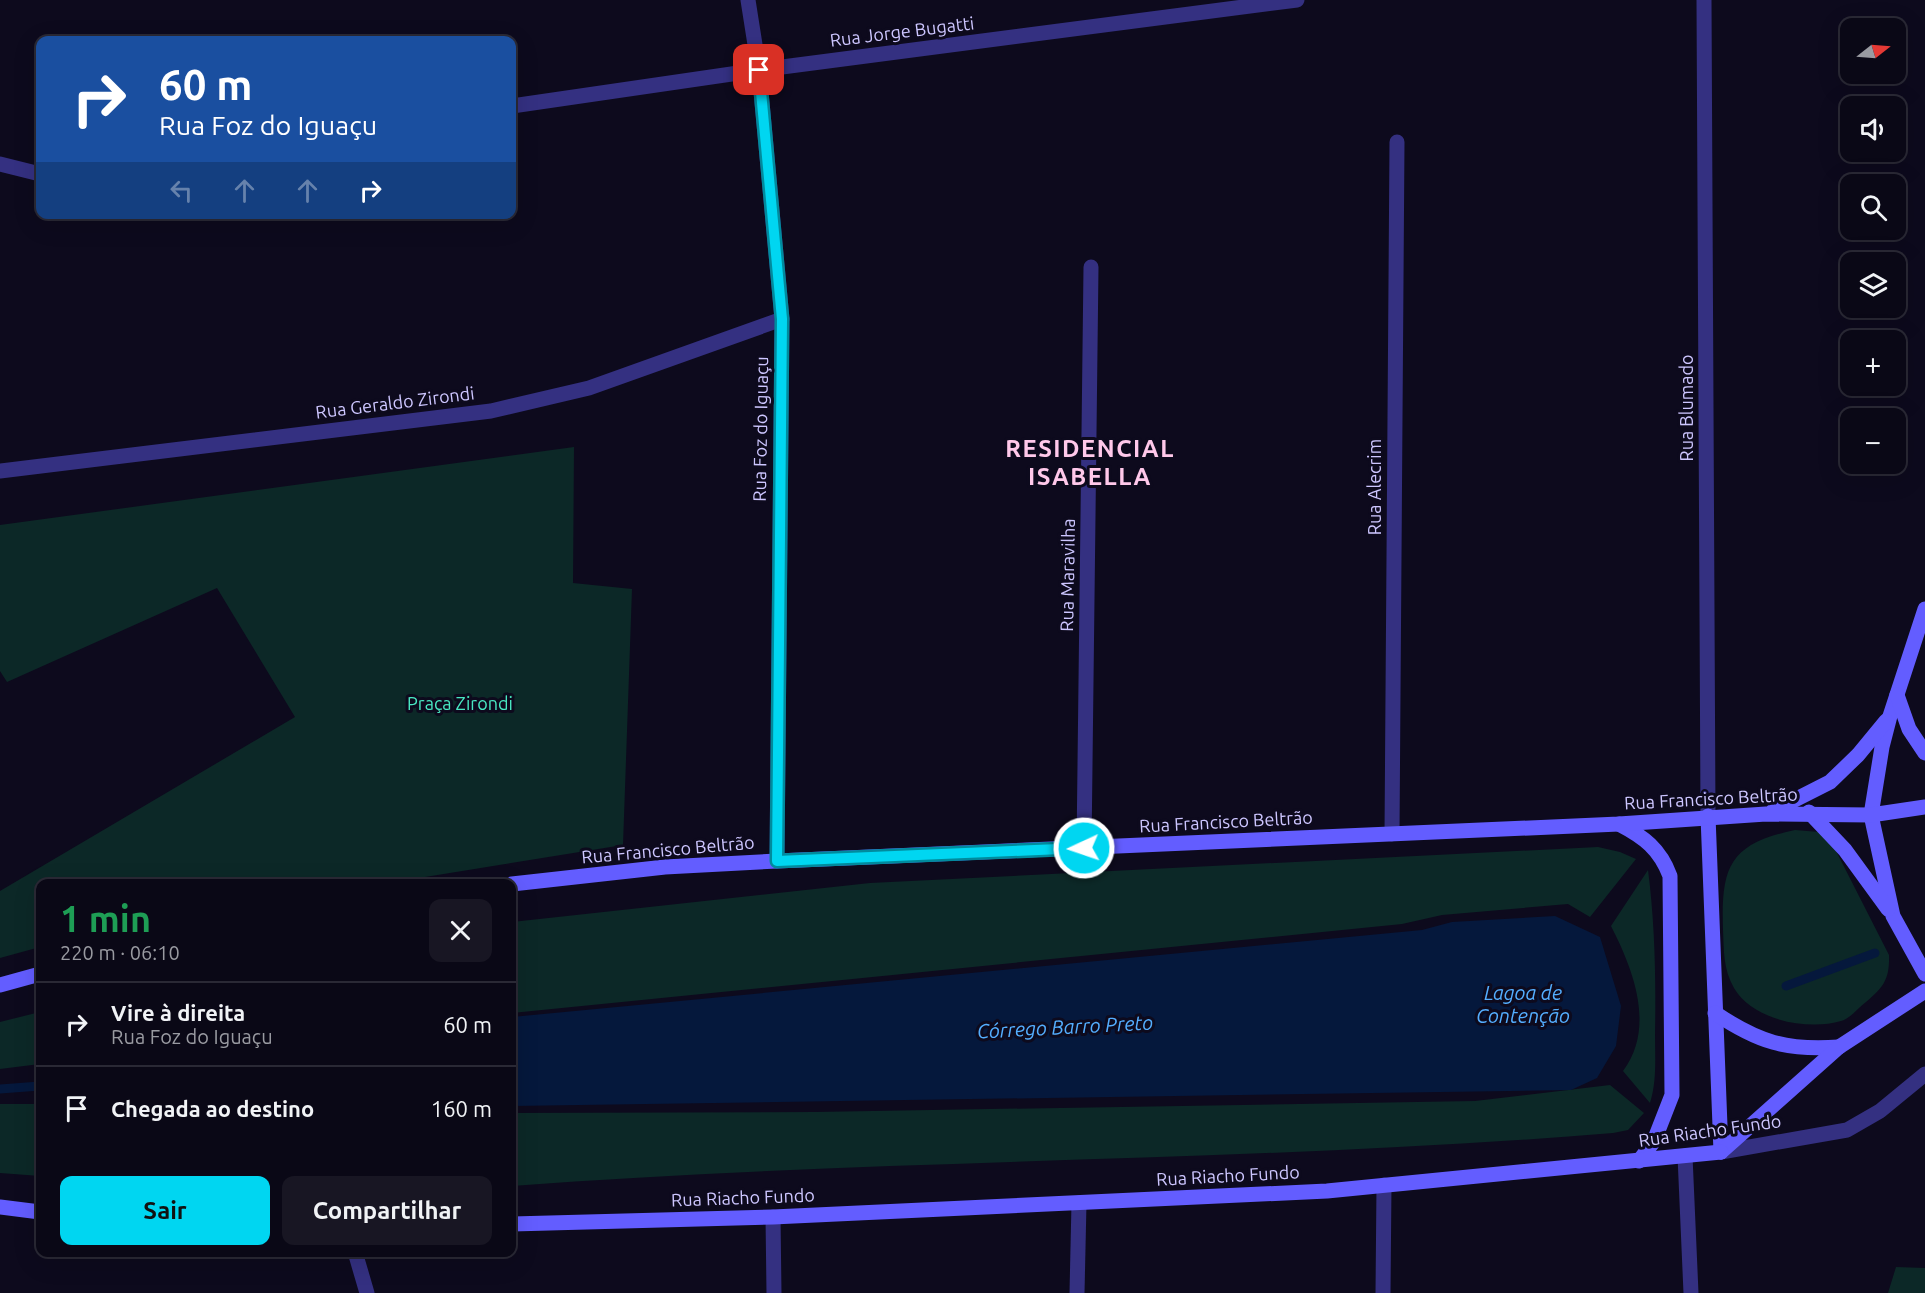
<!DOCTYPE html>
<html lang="pt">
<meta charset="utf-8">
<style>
:root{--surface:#0a0816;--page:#181623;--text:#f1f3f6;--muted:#999aa1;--line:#2a2935;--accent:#00d6f1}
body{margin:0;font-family:Ubuntu,sans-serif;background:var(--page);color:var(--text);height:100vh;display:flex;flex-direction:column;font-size:22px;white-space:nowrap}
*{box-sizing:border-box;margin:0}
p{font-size:20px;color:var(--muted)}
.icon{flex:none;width:33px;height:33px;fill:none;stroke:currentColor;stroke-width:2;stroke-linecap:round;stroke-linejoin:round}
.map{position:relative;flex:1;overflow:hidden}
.panel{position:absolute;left:36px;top:879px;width:480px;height:378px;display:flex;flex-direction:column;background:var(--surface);border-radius:12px;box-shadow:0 6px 24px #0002,0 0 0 2px var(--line)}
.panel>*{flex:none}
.top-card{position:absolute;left:36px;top:36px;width:480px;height:183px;border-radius:12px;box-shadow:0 6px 24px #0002,0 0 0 2px var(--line);background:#1a4fa0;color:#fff;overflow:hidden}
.needle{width:39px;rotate:73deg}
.buttons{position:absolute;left:1840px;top:18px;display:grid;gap:12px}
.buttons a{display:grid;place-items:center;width:66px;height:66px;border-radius:12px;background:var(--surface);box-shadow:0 6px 24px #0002,0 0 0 2px var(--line);font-size:30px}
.pin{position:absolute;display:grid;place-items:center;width:51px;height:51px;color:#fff;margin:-26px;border-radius:12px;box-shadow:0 3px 9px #0006}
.me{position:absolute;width:66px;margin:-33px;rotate:267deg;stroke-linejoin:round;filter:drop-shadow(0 0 4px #0008)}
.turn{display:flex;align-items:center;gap:21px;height:126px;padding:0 24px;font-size:27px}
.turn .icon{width:78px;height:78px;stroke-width:2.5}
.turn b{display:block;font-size:42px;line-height:51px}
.lanes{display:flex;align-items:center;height:57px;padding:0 24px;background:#0003;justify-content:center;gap:30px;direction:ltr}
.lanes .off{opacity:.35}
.round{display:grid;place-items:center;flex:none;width:63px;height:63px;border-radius:12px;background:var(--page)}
.overview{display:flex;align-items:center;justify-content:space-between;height:102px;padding:0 24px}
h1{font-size:36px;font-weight:600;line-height:45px;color:#1e9e55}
.action{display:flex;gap:12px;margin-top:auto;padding:12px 24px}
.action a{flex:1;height:69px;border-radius:12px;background:var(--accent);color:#111;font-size:24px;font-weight:600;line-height:69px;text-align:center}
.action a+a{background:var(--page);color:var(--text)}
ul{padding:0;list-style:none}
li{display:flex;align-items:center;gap:18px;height:84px;padding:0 24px;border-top:2px solid var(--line)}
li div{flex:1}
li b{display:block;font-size:22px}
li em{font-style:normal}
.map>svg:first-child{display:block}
.green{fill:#0c2827}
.water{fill:#05183c}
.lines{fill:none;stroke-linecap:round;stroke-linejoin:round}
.stream{stroke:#05183c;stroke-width:9}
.minor{stroke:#343081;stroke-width:15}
.secondary{stroke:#635dff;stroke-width:15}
.route-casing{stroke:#008b9d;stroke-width:15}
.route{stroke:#00d6f1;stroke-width:10}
.labels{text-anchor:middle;stroke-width:6;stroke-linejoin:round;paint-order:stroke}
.street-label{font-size:18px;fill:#cdc6ff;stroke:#0d0a1d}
.park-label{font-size:18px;fill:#49e8c2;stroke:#0d0a1d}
.water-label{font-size:20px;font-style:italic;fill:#54aeff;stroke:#0d0a1d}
.district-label{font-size:24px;font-weight:bold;letter-spacing:1.5px;fill:#ffc8ea;stroke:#0d0a1d}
</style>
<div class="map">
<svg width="1925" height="1293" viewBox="0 0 1925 1293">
<rect width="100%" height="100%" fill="#0d0a1d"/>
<g class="green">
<polygon points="574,447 573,583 632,589 623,845 388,883 40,884 40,947 0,958 0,891 295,717 217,588 7,682 0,671 0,525"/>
<path d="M1795,830L1819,832L1833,845L1889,955C1890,984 1880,990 1859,1008C1854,1013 1848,1019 1841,1021C1808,1031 1752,1020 1734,988C1723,969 1724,950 1723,930C1721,867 1729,844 1795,830Z"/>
<polygon points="1598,847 1620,852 1636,859 1590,917 1568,904 1442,915 1402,924 512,1013 512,922 870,883"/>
<path d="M1648,870C1655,924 1656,979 1655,1034C1655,1057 1657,1081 1650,1103L1623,1071C1656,1027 1633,969 1611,926Z"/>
<polygon points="40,1012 40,1064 0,1069 0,1022"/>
<path d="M1610,1085L1644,1113L1628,1130L1613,1133C1247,1163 878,1158 512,1186V1113L815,1112L1475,1101Z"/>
<polygon points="0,1104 40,1104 40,1176 0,1173"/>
<polygon points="1896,1267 1925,1268 1925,1293 1888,1293"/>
</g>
<polygon class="water" points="1555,916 1600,937 1621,1006 1616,1046 1597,1078 1571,1090 512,1106 512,1017 1422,930 1452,922"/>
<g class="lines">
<g class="stream">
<polyline points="1786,986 1875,953"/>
<polyline points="0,1089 40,1086"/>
</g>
<g class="minor">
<polyline points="748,0 759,70 782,319 777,861"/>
<polyline points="1704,0 1708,816"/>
<polyline points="512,106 759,70 1297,0"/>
<polyline points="0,164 40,174"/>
<polyline points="0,471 491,411 589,388 782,319"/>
<polyline points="1392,834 1397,142"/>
<polyline points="1084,848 1091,267"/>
<polyline points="1721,1152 1847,1130 1880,1111 1925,1074"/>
<polyline points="1685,1156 1691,1293"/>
<polyline points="773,1217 774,1293"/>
<polyline points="355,1252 367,1293"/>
<polyline points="1077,1293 1079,1203"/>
<polyline points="1383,1293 1384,1185"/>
</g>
<g class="secondary">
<polyline points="1925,609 1890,716 1882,747 1871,815 1893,916 1925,974"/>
<polyline points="1897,695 1909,729 1925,753"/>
<polyline points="1773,811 1830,782 1858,755 1886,721"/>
<polyline points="1809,812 1845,850 1888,909"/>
<polyline points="1708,816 1721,1152"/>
<path d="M1619,824C1644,837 1660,849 1670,876L1672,1095L1654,1141L1639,1161"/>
<polyline points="512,884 665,867 777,861 1619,824 1766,814 1871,815 1925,807"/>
<polyline points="0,985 40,974"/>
<path d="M1715,1013C1758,1042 1787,1051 1839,1047"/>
<polyline points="1721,1152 1839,1047 1925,991"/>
<polyline points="0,1207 40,1212"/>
<polyline points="512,1224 773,1217 1327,1191 1721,1152"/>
</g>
</g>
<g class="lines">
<defs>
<polyline id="route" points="759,70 782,319 777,861 1084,848"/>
</defs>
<use href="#route" class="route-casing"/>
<use href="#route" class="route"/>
</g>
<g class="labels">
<g class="street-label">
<text transform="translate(902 32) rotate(-7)" y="6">Rua Jorge Bugatti</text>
<text transform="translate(395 403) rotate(-7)" y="6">Rua Geraldo Zirondi</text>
<text transform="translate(1687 408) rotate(-90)" y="6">Rua Blumado</text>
<text transform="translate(761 429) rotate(-89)" y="6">Rua Foz do Iguaçu</text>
<text transform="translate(1375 487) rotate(-90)" y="6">Rua Alecrim</text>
<text transform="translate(1068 575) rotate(-89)" y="6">Rua Maravilha</text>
<text transform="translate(1711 799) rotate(-3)" y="6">Rua Francisco Beltrão</text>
<text transform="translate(1226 822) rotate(-3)" y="6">Rua Francisco Beltrão</text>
<text transform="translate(668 850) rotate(-5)" y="6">Rua Francisco Beltrão</text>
<text transform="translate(1710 1131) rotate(-8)" y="6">Rua Riacho Fundo</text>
<text transform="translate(1228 1176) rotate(-3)" y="6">Rua Riacho Fundo</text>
<text transform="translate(743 1198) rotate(-2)" y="6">Rua Riacho Fundo</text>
</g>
<g class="park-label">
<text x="460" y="710">Praça Zirondi</text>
</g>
<g class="water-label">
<text x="1523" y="1000">Lagoa de<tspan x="1523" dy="23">Contenção</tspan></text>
<text transform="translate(1065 1027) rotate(-3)" y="7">Córrego Barro Preto</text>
</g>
<g class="district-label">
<text x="1090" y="457">RESIDENCIAL<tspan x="1090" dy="28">ISABELLA</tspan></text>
</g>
</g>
</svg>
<div class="buttons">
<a><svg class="needle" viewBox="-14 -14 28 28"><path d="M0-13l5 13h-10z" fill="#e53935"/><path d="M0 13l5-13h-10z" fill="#999aa1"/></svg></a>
<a><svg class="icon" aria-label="sound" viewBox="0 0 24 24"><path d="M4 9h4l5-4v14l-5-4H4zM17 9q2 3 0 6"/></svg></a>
<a><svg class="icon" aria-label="search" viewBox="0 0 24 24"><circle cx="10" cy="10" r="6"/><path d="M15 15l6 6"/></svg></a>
<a><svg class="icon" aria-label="layers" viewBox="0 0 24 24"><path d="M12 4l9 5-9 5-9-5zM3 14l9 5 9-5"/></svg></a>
<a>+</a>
<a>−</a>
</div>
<div class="pin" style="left:759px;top:70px;background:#d93025"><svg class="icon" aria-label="arrive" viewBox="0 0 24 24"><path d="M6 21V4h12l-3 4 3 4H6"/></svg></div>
<svg class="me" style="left:1084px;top:848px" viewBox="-20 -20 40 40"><circle r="17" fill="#00d6f1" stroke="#fff" stroke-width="3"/><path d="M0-11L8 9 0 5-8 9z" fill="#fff"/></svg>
<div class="top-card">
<div class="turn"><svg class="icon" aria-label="right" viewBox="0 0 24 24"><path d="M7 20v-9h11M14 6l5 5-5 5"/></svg><div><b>60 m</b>Rua Foz do Iguaçu</div></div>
<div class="lanes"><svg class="icon off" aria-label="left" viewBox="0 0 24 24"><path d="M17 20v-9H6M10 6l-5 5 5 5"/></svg><svg class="icon off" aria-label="ahead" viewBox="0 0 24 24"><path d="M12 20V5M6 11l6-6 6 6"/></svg><svg class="icon off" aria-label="ahead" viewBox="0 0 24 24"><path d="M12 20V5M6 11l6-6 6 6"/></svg><svg class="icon" aria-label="right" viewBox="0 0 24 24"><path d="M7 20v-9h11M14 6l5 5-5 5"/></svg></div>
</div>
<section class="panel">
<div class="overview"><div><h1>1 min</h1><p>220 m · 06:10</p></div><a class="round"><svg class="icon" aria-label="close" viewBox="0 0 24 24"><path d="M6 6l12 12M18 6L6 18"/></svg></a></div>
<ul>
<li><svg class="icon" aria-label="right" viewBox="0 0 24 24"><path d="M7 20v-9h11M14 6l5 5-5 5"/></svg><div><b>Vire à direita</b><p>Rua Foz do Iguaçu</p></div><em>60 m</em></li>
<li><svg class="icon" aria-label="arrive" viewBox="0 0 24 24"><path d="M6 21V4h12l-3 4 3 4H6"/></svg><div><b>Chegada ao destino</b></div><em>160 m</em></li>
</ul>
<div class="action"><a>Sair</a><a>Compartilhar</a></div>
</section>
</div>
